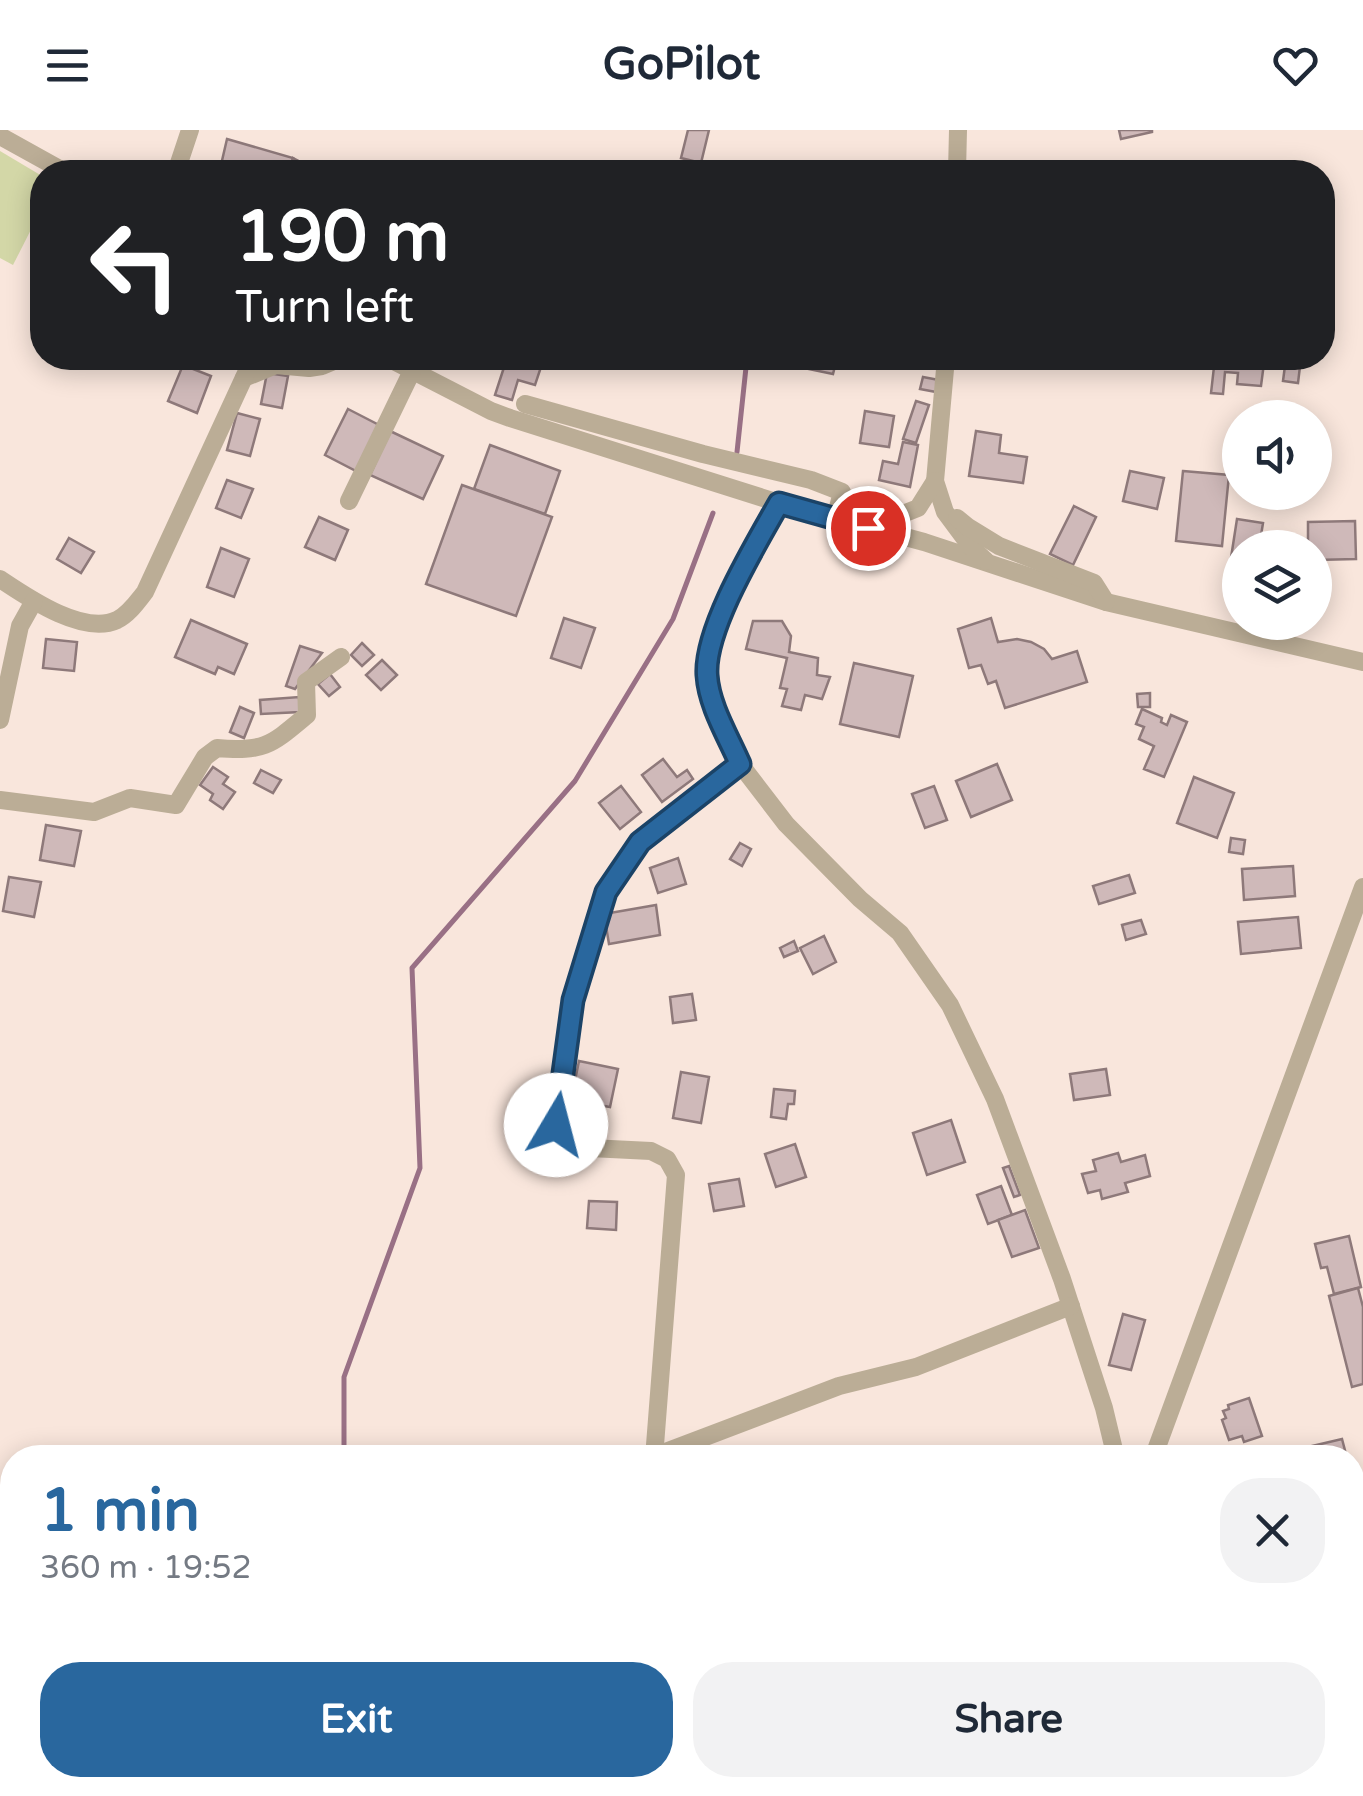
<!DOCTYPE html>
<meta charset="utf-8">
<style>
:root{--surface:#fff;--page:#f2f2f3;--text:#1f2937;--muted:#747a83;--accent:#29679e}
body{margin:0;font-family:"Varela Round",sans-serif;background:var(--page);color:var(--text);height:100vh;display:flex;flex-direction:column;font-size:38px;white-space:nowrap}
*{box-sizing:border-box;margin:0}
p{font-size:32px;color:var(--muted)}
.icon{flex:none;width:55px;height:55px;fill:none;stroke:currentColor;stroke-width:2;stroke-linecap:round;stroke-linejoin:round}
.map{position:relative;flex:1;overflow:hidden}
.drawer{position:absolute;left:0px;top:1315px;width:1365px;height:352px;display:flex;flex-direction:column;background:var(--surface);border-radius:40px 40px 0 0;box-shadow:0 5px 25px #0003}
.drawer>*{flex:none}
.guide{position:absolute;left:30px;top:30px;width:1305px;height:210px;border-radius:40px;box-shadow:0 5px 25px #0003;background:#202124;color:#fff;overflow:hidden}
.fabs{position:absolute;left:1222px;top:270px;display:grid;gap:20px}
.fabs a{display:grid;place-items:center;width:110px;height:110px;border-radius:50%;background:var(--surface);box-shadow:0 5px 25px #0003;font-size:50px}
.pin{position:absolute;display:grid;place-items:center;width:85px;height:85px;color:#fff;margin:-42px;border:5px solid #fff;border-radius:50%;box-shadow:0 2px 10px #0007}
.me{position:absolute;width:110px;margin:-55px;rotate:8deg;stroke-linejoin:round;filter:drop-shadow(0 0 8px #0008)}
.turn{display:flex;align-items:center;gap:35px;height:210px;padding:0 40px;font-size:45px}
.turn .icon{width:130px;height:130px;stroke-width:2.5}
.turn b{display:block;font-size:70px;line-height:85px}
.round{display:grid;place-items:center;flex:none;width:105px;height:105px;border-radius:40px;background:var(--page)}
.overview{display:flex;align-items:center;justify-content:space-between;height:170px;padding:0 40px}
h1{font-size:60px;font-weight:800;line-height:75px;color:var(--accent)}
.primary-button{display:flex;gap:20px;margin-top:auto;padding:20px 40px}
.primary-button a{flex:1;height:115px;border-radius:40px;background:var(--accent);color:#fff;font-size:40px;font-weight:800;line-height:115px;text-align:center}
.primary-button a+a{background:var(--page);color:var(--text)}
header{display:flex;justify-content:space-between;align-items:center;height:130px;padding:0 40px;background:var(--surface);font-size:45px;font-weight:800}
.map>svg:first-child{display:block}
.green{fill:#d3d7a7}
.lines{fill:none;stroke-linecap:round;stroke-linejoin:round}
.stream{stroke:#997085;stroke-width:5}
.building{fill:#cfb9b9;stroke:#8e797a;stroke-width:2.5}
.minor{stroke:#bbad96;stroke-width:18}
.major{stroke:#92784d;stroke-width:22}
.route-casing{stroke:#1b4367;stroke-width:25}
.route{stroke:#29679e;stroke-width:18}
</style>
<header><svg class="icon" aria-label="menu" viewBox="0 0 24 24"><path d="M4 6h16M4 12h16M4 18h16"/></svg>GoPilot<svg class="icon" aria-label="heart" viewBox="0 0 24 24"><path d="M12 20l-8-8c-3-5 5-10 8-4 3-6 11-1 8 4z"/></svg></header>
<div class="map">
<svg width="1363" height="1666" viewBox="0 0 1363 1666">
<rect width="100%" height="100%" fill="#f9e6dc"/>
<polygon class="green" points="0,21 42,46 42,78 13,135 0,128"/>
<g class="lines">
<g class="stream">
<polyline points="737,322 747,228"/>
<polyline points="344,1328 344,1247 420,1038 412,838 575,651 673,489 713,383"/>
<polyline points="274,1666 282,1655"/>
</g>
</g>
<g class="building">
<polygon points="688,0 709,0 701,33 681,28"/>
<polygon points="1119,0 1152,0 1152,2 1121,9"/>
<polygon points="227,9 293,28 289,42 245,42 221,35"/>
<polygon points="293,28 320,42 289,42"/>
<polygon points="507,228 544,228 535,255 518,250 512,270 495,265"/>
<polygon points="812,228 837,228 833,244 809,239"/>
<polygon points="1215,228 1264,233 1261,256 1237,254 1238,243 1225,242 1223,264 1211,263"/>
<polygon points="1286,228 1301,228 1298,253 1283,251"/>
<polygon points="183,235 211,246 197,283 168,271"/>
<polygon points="267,243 288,246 282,278 261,274"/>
<polygon points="923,247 939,250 936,262 920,259"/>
<polygon points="916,271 929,275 916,313 903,309"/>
<polygon points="348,279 379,295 356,341 325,325"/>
<polygon points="865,281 894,286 889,317 860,313"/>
<polygon points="237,283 260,289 250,326 227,320"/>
<polygon points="390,301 443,326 423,369 370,345"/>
<polygon points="976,301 1001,305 999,323 1027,327 1023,353 969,346"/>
<polygon points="903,312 918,315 910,357 879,350 883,331 898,334"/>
<polygon points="490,315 560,341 545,384 474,359"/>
<polygon points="1130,341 1164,348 1157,379 1123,371"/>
<polygon points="1183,341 1229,345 1222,416 1176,411"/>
<polygon points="227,350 253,359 241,388 216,378"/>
<polygon points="462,355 552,387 516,486 426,454"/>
<polygon points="1074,376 1096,387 1073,435 1050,424"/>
<polygon points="319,387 348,400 335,430 305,417"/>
<polygon points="1237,389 1263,393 1259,418 1240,418 1240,462 1226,460"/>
<polygon points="1355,391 1356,429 1315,430 1315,418 1308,418 1308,392"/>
<polygon points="69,408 94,422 81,443 57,429"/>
<polygon points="221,418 249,429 234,467 207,457"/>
<polygon points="564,488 595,498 581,538 551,528"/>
<polygon points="991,488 998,512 1017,509 1031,512 1044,519 1052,529 1077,521 1087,552 1005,578 996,551 988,554 981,535 969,538 958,499"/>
<polygon points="191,490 247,514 234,544 218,537 215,544 175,527"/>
<polygon points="753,491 782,491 791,506 789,522 818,528 817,545 830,547 822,569 805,565 801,580 782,576 787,559 780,558 787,528 746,519"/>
<polygon points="46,509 77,512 74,541 43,538"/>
<polygon points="362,513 374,525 362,536 351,525"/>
<polygon points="300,516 322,523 295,559 286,556"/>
<polygon points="382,530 397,545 381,560 366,545"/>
<polygon points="854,533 913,546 899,607 840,594"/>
<polygon points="330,544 340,557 329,566 318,554"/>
<polygon points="1150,563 1150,577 1138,577 1137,564"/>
<polygon points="299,567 300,582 261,584 260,570"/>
<polygon points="240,577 254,583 244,608 230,602"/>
<polygon points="1142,579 1162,588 1161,592 1167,595 1171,585 1187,592 1164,647 1144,639 1154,616 1139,609 1144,597 1136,594"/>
<polygon points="663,629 677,647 687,640 693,649 662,672 642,645"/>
<polygon points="997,634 1012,670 971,687 956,651"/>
<polygon points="213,637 228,647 223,654 235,662 223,679 210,670 213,664 200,655"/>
<polygon points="261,640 281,650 273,663 254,653"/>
<polygon points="1194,647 1234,663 1217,708 1177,693"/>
<polygon points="621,656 641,682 620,699 599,673"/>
<polygon points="934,656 947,690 925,698 912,664"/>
<polygon points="46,695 81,701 74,736 40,730"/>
<polygon points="1231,708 1245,710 1243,724 1229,722"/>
<polygon points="740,713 751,719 742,736 730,729"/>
<polygon points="678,728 686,754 658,763 650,738"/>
<polygon points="1293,736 1295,766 1244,770 1242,739"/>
<polygon points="1129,745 1135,763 1099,774 1093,756"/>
<polygon points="9,747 41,752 34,787 3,781"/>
<polygon points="656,775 660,805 609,814 604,784"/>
<polygon points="1298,787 1301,818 1241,824 1238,792"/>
<polygon points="1141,790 1146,804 1126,810 1122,795"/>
<polygon points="824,806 836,832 813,844 800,818"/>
<polygon points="794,811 798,821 784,827 780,818"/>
<polygon points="692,864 696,890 673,893 670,867"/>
<polygon points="579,931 618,939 610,977 571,970"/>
<polygon points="1106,939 1110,965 1074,970 1070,944"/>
<polygon points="681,942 709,947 701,993 673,988"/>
<polygon points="774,959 795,961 794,974 788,974 786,989 771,987"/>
<polygon points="951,990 965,1032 927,1045 913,1003"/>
<polygon points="795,1014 806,1047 776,1057 765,1024"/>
<polygon points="1118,1023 1121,1032 1145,1025 1150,1046 1125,1053 1128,1062 1102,1069 1100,1060 1088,1063 1082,1044 1096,1041 1093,1030"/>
<polygon points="1009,1036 1020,1065 1014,1067 1003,1038"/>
<polygon points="739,1049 744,1076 714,1081 709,1054"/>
<polygon points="1001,1056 1012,1085 988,1094 977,1065"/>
<polygon points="589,1071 617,1072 616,1100 587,1098"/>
<polygon points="1025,1080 1039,1118 1012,1127 998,1090"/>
<polygon points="1349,1106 1361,1157 1334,1164 1327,1137 1321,1138 1315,1114"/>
<polygon points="1358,1158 1363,1177 1363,1254 1352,1257 1329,1166"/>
<polygon points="1123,1184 1145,1190 1131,1240 1109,1235"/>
<polygon points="1249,1268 1262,1306 1244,1312 1242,1306 1229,1310 1222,1290 1226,1288 1223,1281 1229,1279 1228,1275"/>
<polygon points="1342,1309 1347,1328 1296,1328 1295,1320"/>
<polygon points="1363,1394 1363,1419 1352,1422 1352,1396"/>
<polygon points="1363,1441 1363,1470 1352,1473 1352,1444"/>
<polygon points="1363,1490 1363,1518 1352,1521 1352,1492"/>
<polygon points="1363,1626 1363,1655 1342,1661 1340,1655 1352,1655 1352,1628"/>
<polygon points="1046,1655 1086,1655 1087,1666 1046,1666"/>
<polygon points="1234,1655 1279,1655 1282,1664 1277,1666 1238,1666"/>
</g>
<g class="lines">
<g class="minor">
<polyline points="0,6 65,42"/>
<polyline points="176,42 190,0"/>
<polyline points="957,42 958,0"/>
<polyline points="388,228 491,281 510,288 779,373 924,412 1106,472 1363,532"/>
<polyline points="946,228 935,351 945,382 971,417 986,431"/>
<polyline points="244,248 276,235 309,238 322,236 341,228"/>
<polyline points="525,274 703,324 811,350 842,362 835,389"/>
<polyline points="349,371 412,241"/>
<polyline points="779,373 744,433 711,511 707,545 713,571 740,634 786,694 860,769 900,803 950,875 995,969 1062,1149 1104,1278 1116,1328"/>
<polyline points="957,388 968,397 999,416 1094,453 1106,472"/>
<polyline points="870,397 918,378 935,351"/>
<path d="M0,449C27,467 83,506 117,490C129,484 137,472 145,462L253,228"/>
<polyline points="0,590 20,496 34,471"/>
<path d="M0,670L94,682L130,668L176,675L205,627L217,618C265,622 271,615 307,585L306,552L341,527"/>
<polyline points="655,1326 839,1256 916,1237 1071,1176"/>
<polyline points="654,1328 676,1045 667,1029 651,1021 570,1017 556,995 573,870 606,762 640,711 740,634"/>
<polyline points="1153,1328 1363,757"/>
<polyline points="1233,1328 1256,1326"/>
<polyline points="1352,1571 1363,1568"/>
<polyline points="1140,1655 1143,1666"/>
<polyline points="1155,1655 1156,1666"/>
</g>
<g class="major">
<polyline points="0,1538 12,1541"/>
<polyline points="493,1655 539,1666"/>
</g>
</g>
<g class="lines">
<defs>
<path id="route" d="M556,995L573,870L606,762L640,712L740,634C728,606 709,576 707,545C704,499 756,414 779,373L868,398"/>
</defs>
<use href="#route" class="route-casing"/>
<use href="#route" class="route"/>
</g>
</svg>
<div class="fabs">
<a><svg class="icon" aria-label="sound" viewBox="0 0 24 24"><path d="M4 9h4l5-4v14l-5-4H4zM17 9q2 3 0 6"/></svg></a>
<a><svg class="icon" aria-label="layers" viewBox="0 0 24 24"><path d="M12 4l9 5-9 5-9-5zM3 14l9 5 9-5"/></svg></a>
</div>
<div class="pin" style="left:868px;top:398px;background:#d93025"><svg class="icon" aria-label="arrive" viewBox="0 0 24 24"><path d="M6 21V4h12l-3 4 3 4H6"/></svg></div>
<svg class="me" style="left:556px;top:995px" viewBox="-20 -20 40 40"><circle r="19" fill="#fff"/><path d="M0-13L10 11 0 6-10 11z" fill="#29679e"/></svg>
<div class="guide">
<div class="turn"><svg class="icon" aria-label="left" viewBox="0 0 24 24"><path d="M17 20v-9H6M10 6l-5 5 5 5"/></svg><div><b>190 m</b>Turn left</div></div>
</div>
<section class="drawer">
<div class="overview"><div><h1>1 min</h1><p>360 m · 19:52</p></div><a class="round"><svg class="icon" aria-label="close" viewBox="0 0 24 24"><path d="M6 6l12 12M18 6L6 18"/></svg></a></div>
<div class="primary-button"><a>Exit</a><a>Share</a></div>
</section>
</div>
